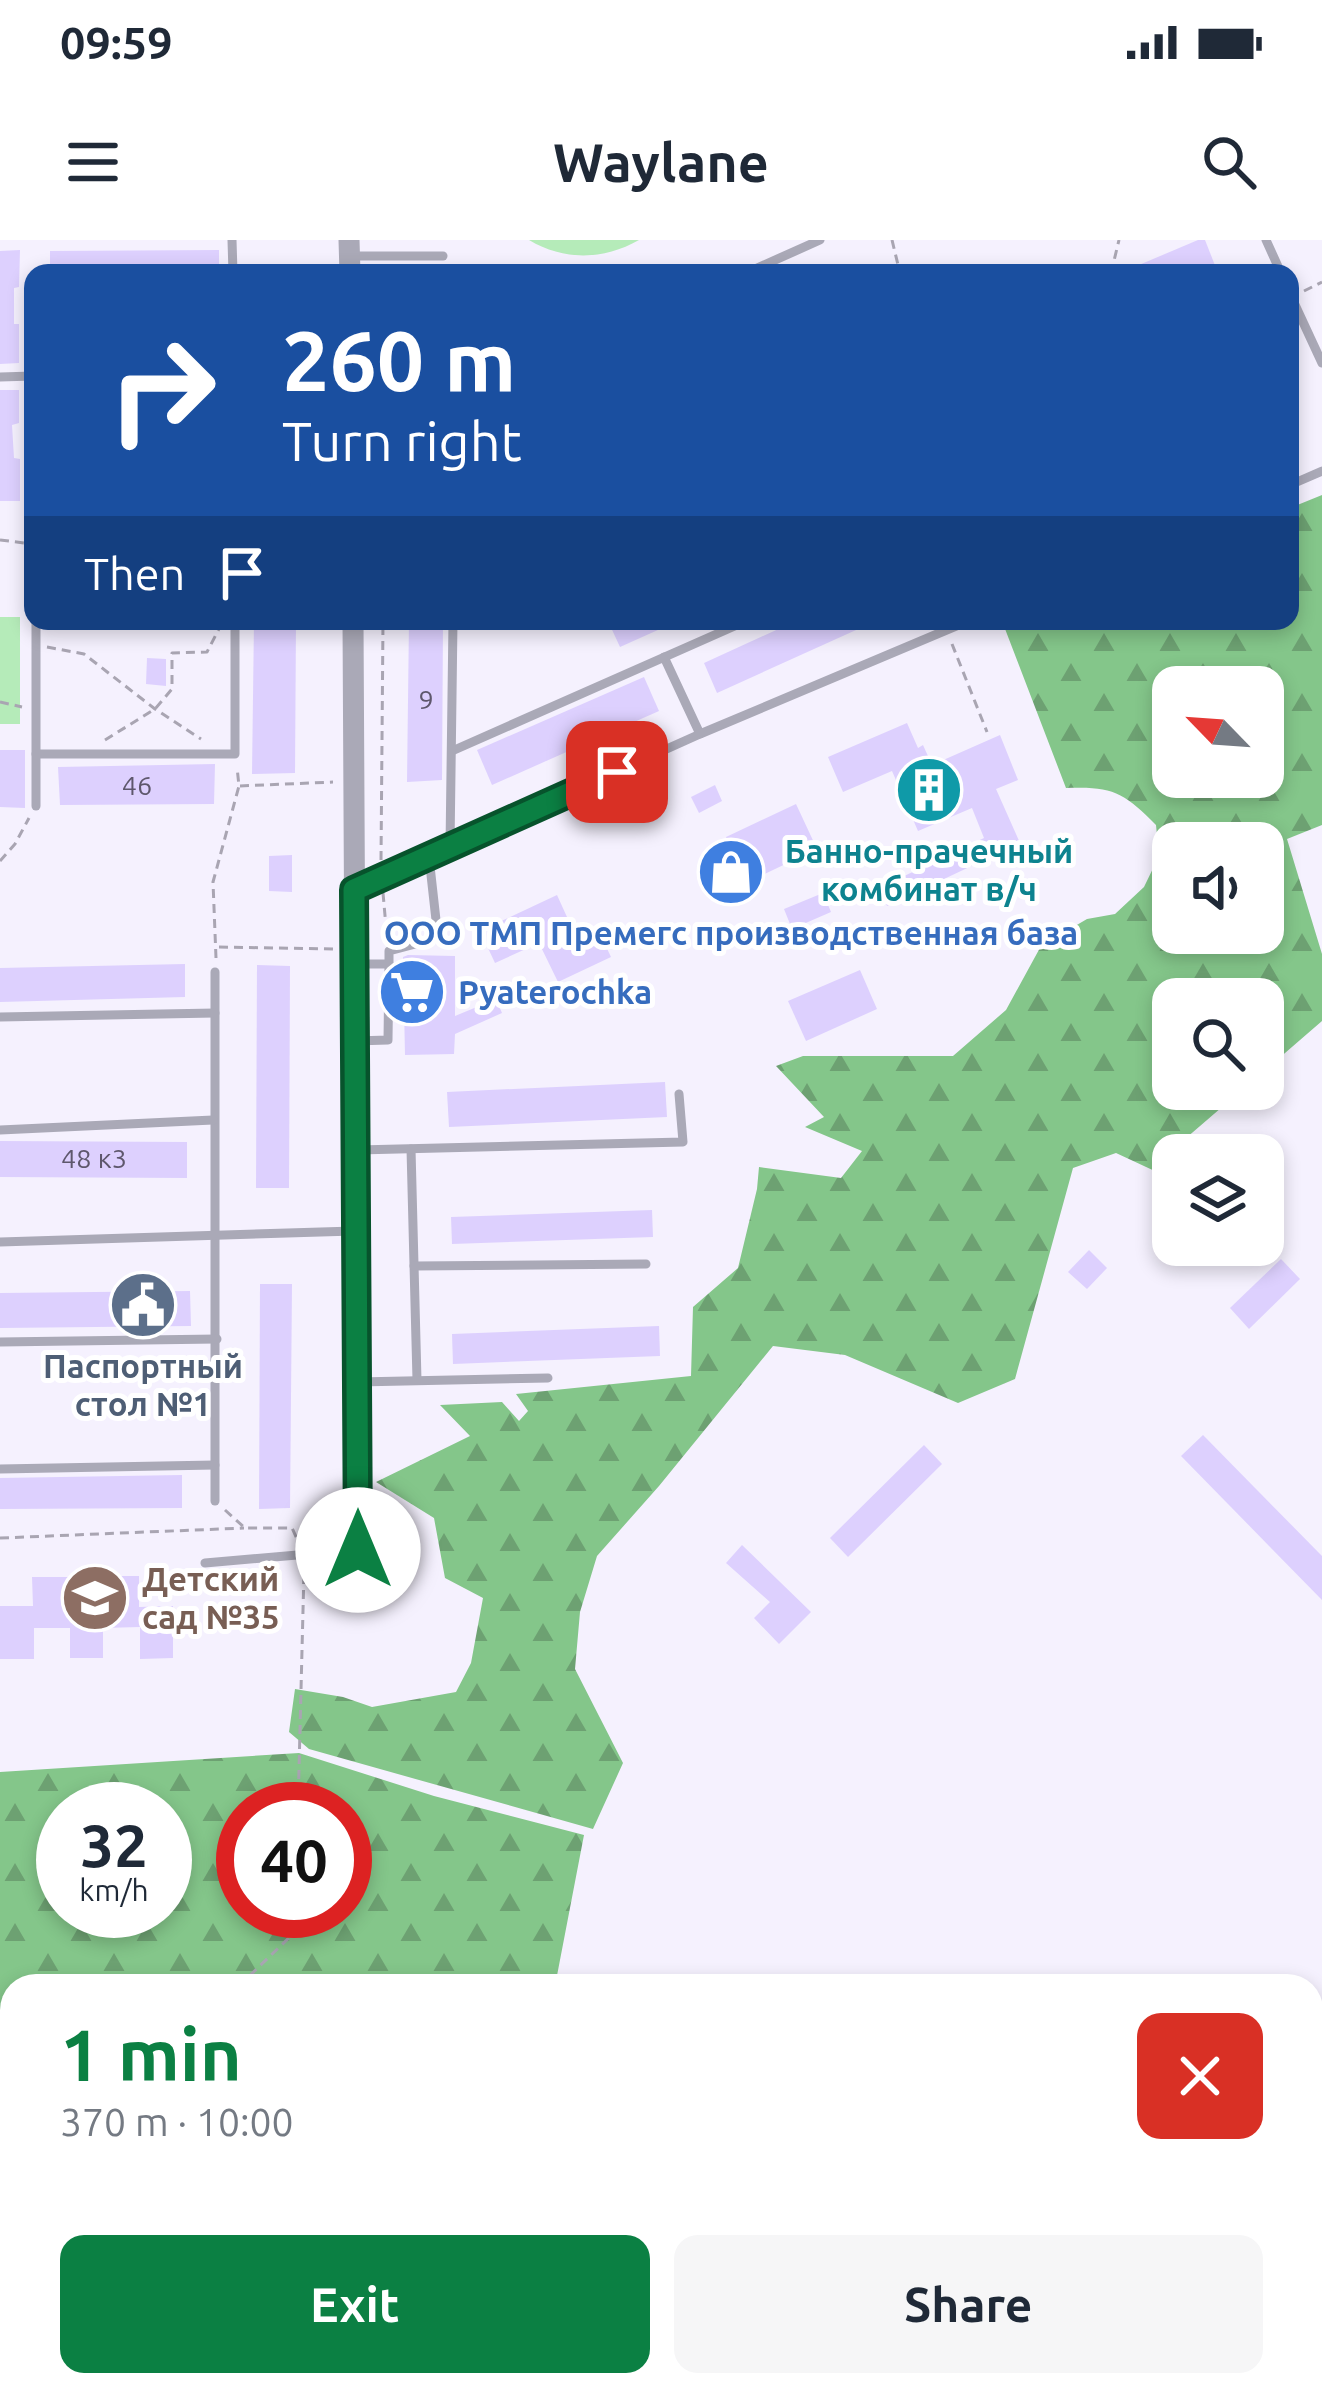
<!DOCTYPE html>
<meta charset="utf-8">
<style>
:root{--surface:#fff;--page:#f6f6f7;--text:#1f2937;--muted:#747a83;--accent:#0b8043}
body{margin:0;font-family:Ubuntu,sans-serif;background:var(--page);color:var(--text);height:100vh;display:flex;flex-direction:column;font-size:45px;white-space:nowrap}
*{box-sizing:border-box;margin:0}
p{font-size:39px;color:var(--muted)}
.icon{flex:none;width:66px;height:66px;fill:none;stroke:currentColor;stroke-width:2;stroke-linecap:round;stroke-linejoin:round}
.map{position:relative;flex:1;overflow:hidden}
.side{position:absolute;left:0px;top:1734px;width:1323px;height:423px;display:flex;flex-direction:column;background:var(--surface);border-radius:36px 36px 0 0;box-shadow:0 6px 18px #0003}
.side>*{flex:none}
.banner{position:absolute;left:24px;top:24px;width:1275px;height:366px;border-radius:24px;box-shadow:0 6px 18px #0003;background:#1a4fa0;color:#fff;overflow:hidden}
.needle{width:78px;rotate:295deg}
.buttons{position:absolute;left:1152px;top:426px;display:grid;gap:24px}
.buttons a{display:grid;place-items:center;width:132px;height:132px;border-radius:24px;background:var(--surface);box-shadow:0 6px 18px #0003;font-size:60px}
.speed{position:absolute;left:36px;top:1542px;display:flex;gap:24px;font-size:60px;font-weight:700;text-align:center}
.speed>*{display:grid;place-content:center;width:156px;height:156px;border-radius:50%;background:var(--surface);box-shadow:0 6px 18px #0003;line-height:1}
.speed small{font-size:30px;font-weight:400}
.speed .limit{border:18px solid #d22;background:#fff;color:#111}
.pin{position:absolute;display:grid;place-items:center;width:102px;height:102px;color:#fff;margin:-51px;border-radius:24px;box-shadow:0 6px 18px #0006}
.me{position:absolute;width:132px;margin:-66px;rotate:0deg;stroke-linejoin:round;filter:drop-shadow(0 0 9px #0008)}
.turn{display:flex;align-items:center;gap:42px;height:252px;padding:0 60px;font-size:54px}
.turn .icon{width:156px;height:156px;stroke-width:2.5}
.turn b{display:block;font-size:84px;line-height:102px}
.then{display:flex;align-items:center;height:114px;padding:0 60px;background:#0003;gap:24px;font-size:45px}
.round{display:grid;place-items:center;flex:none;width:126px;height:126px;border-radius:24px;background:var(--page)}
.head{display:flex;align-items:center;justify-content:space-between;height:204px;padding:0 60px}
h1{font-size:72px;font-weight:600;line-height:90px;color:var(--accent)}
.action{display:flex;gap:24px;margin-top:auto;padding:24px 60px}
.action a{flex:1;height:138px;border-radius:24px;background:var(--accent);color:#fff;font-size:48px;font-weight:600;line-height:138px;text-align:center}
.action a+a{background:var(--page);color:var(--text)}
.status{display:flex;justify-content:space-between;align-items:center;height:84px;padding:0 60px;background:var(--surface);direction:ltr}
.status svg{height:33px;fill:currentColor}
header{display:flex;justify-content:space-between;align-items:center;height:156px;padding:0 60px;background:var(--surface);font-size:54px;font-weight:600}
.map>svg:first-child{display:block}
.forest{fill:url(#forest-firs);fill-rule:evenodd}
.pitch{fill:#b5ebb9}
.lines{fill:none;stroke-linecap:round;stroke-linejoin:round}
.stream{stroke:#22aab7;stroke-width:4.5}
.taxiway{stroke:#bab6c2;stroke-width:45}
.building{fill:#ddd0fe}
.path{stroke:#a9a5b2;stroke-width:3;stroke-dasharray:9 6;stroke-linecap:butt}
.service{stroke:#aaa9b7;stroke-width:9}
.tertiary{stroke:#aaa9b7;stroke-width:21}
.route-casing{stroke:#07532c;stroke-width:30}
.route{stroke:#0b8043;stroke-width:21}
.labels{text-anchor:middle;stroke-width:10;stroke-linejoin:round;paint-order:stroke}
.number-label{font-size:27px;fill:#5e576c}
.culture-label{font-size:33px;font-weight:bold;fill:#0d838f;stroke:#fff}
.shop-label{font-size:33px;font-weight:bold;fill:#366cbe;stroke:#fff}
.service-label{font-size:33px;font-weight:bold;fill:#4e5e75;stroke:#fff}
.education-label{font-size:33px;font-weight:bold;fill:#785e54;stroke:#fff;text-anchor:start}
</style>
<div class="status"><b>09:59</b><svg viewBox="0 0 49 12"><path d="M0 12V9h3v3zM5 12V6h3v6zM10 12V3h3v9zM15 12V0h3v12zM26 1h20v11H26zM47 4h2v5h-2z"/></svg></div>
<header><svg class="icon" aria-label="menu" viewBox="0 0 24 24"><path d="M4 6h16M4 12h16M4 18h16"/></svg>Waylane<svg class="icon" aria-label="search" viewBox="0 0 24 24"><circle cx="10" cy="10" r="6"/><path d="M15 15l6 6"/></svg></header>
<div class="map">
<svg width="1322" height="2155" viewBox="0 0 1322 2155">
<defs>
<pattern id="forest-firs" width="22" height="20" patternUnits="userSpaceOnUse" patternTransform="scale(3)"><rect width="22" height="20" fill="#84c68a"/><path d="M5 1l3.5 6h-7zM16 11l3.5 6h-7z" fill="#6da172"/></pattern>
</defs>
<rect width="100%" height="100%" fill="#f5f1fe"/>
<g class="forest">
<path d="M1322,255V585L1287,599L1322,714V781L1263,832V759H1173V849H1243L1171,911L1159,933L1116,913L1073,928L1015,1139L958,1163L845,1115L773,1106L659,1246L597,1316L580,1372L575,1429L623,1523L593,1589L309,1509L289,1492L295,1449L343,1457L372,1467L456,1452L471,1423L483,1358L445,1338L434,1278L376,1242L470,1196L440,1165L502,1162L519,1181L528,1171L516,1154L691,1136L693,1067L738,1028L757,949L759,927L841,938L862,911L805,887L824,877L776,826L803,816H953L1006,770L1041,706L1087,679L1115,674L1144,647L1159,616L1156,585C1124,552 1112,546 1066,548L1002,381H1290V268ZM1173,447H1263V537H1173ZM1173,603H1263V693H1173Z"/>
<path d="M299,1513L434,1556L584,1595L555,1746H12V2145H242L240,2155H127L85,2150L83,2155H0V1532ZM63,1569H165V1671H63ZM243,1569H345V1671H243Z"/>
</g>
<g class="pitch">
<path d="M529,0H639C604,20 564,21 529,0Z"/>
<rect x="0" y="377" width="20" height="107"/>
</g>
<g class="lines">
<polyline class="stream" points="0,2139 12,2141"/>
<polyline class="taxiway" points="1310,2155 1322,2118"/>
</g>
<g class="building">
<polygon points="1198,0 1205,0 1216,28 1205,33 1120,33"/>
<polygon points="20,10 19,47 14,48 14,84 19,84 19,123 0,124 0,11"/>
<polygon points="219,10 219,33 50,33 50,11"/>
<polygon points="0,150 19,150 19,183 12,185 14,218 20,219 20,261 0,261"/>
<polygon points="254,381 296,381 295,533 252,534"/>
<polygon points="409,381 443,381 442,540 407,542"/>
<polygon points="608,381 678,381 620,407"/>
<polygon points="796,381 876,381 717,453 704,423"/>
<polygon points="147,418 166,419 166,446 146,444"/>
<polygon points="644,437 659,471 492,545 477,510"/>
<polygon points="907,483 918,508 923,505 932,525 1000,495 1018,540 996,549 1020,603 887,666 879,648 984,598 972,568 918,591 892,531 843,552 828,517"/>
<polygon points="0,510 25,510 25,568 0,567"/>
<polygon points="215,524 214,564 60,565 58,527"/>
<polygon points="715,545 722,561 699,573 691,557"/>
<polygon points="796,564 817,609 748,642 726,597"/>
<polygon points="292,615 292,652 269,651 269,616"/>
<polygon points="823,653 831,672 792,689 784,669"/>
<polygon points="557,655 582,710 603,700 611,717 558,742 539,703 495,723 480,691"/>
<polygon points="408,715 455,716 455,776 496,759 502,773 455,794 454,814 405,815 403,717"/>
<polygon points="185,724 185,757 0,762 0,728"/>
<polygon points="257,725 290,726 289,948 256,948"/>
<polygon points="860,730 877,769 806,801 788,761"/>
<polygon points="665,842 667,877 449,887 447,852"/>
<polygon points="0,901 187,902 187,938 0,937"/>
<polygon points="652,970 653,997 452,1004 451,977"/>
<polygon points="1089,1010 1107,1028 1087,1049 1068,1032"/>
<polygon points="1281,1019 1300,1039 1249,1089 1230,1068"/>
<polygon points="260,1044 292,1044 290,1268 259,1269"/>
<polygon points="190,1051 191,1086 0,1088 0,1053"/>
<polygon points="659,1086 660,1116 453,1124 452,1094"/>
<polygon points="1203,1195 1322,1316 1322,1360 1181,1216"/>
<polygon points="924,1205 942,1224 848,1317 830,1298"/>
<polygon points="182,1235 182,1268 0,1269 0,1238"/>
<polygon points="742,1305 811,1372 779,1404 754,1378 770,1362 726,1323"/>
<polygon points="103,1336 139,1336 139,1367 173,1366 173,1418 140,1419 140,1387 103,1388 103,1418 70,1418 70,1388 34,1388 34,1419 0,1419 0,1366 33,1366 32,1337 68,1337 68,1367 103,1367"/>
</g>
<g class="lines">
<g class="path">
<polyline points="892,0 900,33"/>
<polyline points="1114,33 1112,29 1119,0"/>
<polyline points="1304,51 1322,42"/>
<polyline points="0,300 33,304"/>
<polyline points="952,404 987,492"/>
<polyline points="47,407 84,414 155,469 201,499"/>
<polyline points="0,462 22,467"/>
<polyline points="105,500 155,469 172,449 172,413 207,412 222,383"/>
<polyline points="240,546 333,542"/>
<polyline points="381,620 383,381"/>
<polyline points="0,621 15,604 29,578"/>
<polyline points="383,653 387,698"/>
<polyline points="219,707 335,709"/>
<polyline points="216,718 213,642 239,546 237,527"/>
<polyline points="225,1270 245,1288 292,1288 297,1299"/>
<polyline points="0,1298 244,1288"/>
<polyline points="298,1569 304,1331"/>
<polyline points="239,1746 296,1691 296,1671"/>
<polyline points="0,1985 12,1972"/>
</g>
<g class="service">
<polyline points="232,0 233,33"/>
<polyline points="1266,0 1281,33"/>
<polyline points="350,16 443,16"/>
<polyline points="746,33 820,0"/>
<polyline points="1290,54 1322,123"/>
<polyline points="0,137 33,136"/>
<polyline points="1290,245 1322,231"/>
<polyline points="664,417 700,494"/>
<polyline points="452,511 746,381"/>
<polyline points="36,514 235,514 235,381"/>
<polyline points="36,566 36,381"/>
<polyline points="450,607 453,381"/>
<polyline points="359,647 700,494 968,381"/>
<polyline points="389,724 389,711 438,698 429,617"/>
<polyline points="215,732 215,1261"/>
<polyline points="0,777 215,773"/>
<polyline points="355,801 388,800 389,724 359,724"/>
<polyline points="0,890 213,880"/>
<polyline points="411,909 417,1140"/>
<polyline points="358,910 683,902 679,854"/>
<polyline points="0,1002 354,991"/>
<polyline points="414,1026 646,1024"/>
<polyline points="0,1102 217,1099"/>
<polyline points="358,1142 548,1138"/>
<polyline points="0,1229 215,1225"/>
<polyline points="205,1323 355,1310"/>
</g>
<g class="tertiary">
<polyline points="349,0 350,33"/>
<polyline points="353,381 358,1310 370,1327"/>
</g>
</g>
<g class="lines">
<defs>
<polyline id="route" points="358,1310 354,650 617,532"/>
</defs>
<use href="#route" class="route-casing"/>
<use href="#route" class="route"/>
</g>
<defs>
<symbol id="building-disc" viewBox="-11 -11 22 22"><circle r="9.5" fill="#0f9aa8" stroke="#fff"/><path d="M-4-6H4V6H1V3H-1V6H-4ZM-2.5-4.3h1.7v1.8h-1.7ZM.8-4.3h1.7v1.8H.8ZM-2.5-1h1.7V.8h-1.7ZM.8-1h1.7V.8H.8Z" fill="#fff"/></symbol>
<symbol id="shop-disc" viewBox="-11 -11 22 22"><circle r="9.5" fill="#3f7fe0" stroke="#fff"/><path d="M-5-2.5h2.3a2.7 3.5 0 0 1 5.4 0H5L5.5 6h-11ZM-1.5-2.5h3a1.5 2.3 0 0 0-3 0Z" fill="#fff"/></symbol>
<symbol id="supermarket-disc" viewBox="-11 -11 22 22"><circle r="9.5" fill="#3f7fe0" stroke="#fff"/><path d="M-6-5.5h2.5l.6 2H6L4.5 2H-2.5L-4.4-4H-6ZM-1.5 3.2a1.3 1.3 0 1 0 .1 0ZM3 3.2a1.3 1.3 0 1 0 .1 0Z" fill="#fff"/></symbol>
<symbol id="civic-disc" viewBox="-11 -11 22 22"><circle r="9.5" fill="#5c6f8a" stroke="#fff"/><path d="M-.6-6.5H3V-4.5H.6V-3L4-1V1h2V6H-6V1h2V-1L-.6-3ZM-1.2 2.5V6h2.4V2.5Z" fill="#fff"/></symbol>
<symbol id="school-disc" viewBox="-11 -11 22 22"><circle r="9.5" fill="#8d6e63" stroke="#fff"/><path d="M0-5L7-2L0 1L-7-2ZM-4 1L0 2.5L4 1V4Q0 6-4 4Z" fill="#fff"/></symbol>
</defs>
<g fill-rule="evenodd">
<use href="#building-disc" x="891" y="512" width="76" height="76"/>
<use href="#shop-disc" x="693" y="594" width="76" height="76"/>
<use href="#supermarket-disc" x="374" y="714" width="76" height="76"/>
<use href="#civic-disc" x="105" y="1027" width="76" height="76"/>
<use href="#school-disc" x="57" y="1320" width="76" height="76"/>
</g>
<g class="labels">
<g class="number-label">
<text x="426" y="469">9</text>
<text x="137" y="555">46</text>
<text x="94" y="928">48 к3</text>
</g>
<g class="culture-label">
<text x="929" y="623">Банно-прачечный<tspan x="929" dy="38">комбинат в/ч</tspan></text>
</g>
<g class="shop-label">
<text x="731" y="705">ООО ТМП Премегс производственная база</text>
<text x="458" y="764" text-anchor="start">Pyaterochka</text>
</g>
<g class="service-label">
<text x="143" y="1138">Паспортный<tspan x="143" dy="38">стол №1</tspan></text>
</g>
<g class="education-label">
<text x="142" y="1351">Детский<tspan x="142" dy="38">сад №35</tspan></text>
</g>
</g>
</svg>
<div class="buttons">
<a><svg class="needle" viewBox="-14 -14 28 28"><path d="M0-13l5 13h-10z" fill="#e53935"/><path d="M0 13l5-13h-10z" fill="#747a83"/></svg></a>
<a><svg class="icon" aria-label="sound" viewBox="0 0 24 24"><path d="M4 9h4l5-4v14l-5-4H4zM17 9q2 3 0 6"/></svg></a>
<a><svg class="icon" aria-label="search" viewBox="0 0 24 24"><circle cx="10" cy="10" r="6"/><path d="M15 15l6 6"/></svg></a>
<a><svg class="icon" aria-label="layers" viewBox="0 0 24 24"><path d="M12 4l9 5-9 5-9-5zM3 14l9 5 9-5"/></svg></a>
</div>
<div class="speed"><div>32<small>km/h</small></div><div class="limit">40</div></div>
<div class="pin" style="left:617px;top:532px;background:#d93025"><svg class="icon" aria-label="arrive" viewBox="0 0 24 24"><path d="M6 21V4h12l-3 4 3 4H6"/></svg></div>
<svg class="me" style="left:358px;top:1310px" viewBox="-20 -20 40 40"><circle r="19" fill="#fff"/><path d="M0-13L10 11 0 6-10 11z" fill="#0b8043"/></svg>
<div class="banner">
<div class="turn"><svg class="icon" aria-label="right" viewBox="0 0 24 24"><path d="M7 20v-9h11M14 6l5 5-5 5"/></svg><div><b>260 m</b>Turn right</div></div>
<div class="then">Then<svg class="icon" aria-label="arrive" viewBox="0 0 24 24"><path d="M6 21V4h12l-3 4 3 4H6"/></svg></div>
</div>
<section class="side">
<div class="head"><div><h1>1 min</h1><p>370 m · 10:00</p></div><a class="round" style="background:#d93025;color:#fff"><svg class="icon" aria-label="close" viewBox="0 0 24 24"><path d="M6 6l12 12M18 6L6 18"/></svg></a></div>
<div class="action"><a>Exit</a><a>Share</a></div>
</section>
</div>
